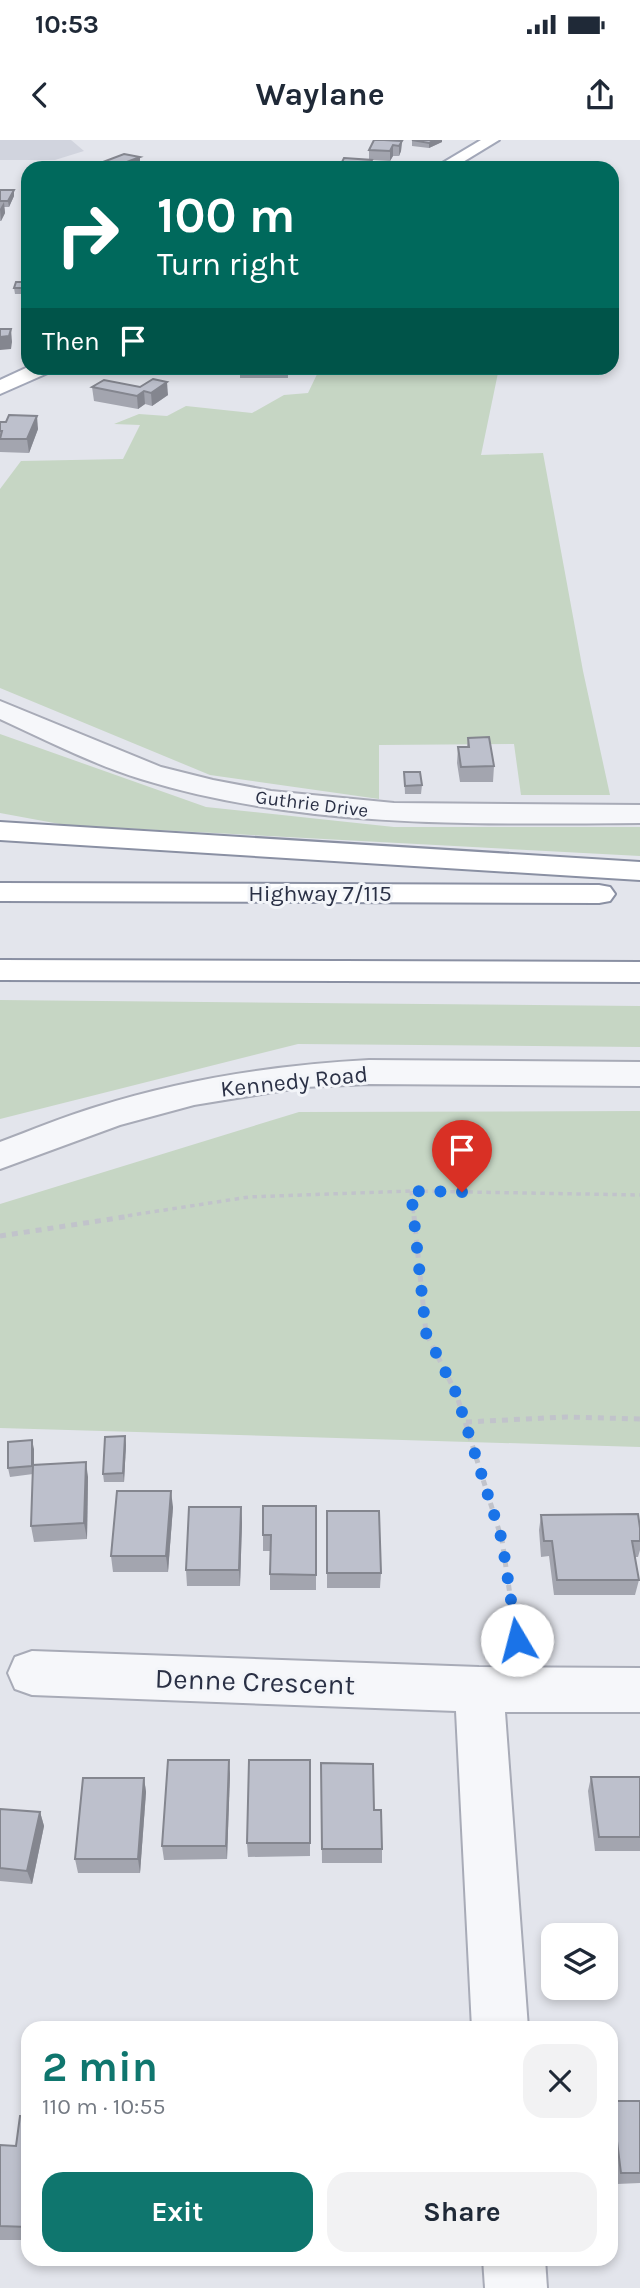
<!DOCTYPE html>
<meta charset="utf-8">
<style>
:root{--surface:#fff;--page:#f2f2f3;--text:#1f2937;--muted:#747a83;--accent:#0f766e}
body{margin:0;font-family:Karla,sans-serif;background:var(--page);color:var(--text);height:100vh;display:flex;flex-direction:column;font-size:26px;white-space:nowrap}
*{box-sizing:border-box;margin:0}
p{font-size:23px;color:var(--muted)}
.icon{flex:none;width:38px;height:38px;fill:none;stroke:currentColor;stroke-width:2;stroke-linecap:round;stroke-linejoin:round}
.map{position:relative;flex:1;overflow:hidden}
.panel{position:absolute;left:21px;top:1881px;width:597px;height:245px;display:flex;flex-direction:column;background:var(--surface);border-radius:21px;box-shadow:0 4px 10px #0003}
.panel>*{flex:none}
.banner{position:absolute;left:21px;top:21px;width:598px;height:214px;border-radius:21px;box-shadow:0 4px 10px #0003;background:#00695c;color:#fff;overflow:hidden}
.controls{position:absolute;left:541px;top:1783px;display:grid;gap:14px}
.controls a{display:grid;place-items:center;width:77px;height:77px;border-radius:14px;background:var(--surface);box-shadow:0 4px 10px #0003;font-size:35px}
.pin{position:absolute;display:grid;place-items:center;width:60px;height:60px;color:#fff;margin:-72px -30px;border-radius:50% 50% 50% 0;rotate:-45deg;box-shadow:0 0 7px #0007}
.pin .icon{rotate:45deg}
.me{position:absolute;width:77px;margin:-38px;rotate:352deg;stroke-linejoin:round;filter:drop-shadow(0 0 5px #0008)}
.turn{display:flex;align-items:center;gap:24px;height:147px;padding:0 21px;font-size:32px}
.turn .icon{width:91px;height:91px;stroke-width:2.5}
.turn b{display:block;font-size:49px;line-height:60px}
.then{display:flex;align-items:center;height:66px;padding:0 21px;background:#0003;gap:14px;font-size:26px}
.round{display:grid;place-items:center;flex:none;width:74px;height:74px;border-radius:21px;background:var(--page)}
.overview{display:flex;align-items:center;justify-content:space-between;height:119px;padding:0 21px}
h1{font-size:42px;font-weight:700;line-height:52px;color:var(--accent)}
.action{display:flex;gap:14px;margin-top:auto;padding:14px 21px}
.action a{flex:1;height:80px;border-radius:21px;background:var(--accent);color:#fff;font-size:28px;font-weight:700;line-height:80px;text-align:center}
.action a+a{background:var(--page);color:var(--text)}
.status{display:flex;justify-content:space-between;align-items:center;height:49px;padding:0 35px;background:var(--surface);direction:ltr}
.status svg{height:19px;fill:currentColor}
header{display:flex;justify-content:space-between;align-items:center;height:91px;padding:0 21px;background:var(--surface);font-size:32px;font-weight:700}
.map>svg:first-child{display:block}
.built{fill:#d1d4de}
.green{fill:#c6d6c4}
.lines{fill:none;stroke-linecap:round;stroke-linejoin:round}
.minor-casing{stroke:#a8abb7;stroke-width:4}
.major-casing{stroke:#a2a7b8;stroke-width:4}
.highway-casing{stroke:#8a90a3;stroke-width:4}
.path-far1{stroke:#c1c3cb;stroke-width:3.5;stroke-dasharray:4.5 4.5;stroke-linecap:butt}
.path{stroke:#c1c3cb;stroke-width:5;stroke-dasharray:6 6;stroke-linecap:butt}
.minor{fill:#f6f7fa;fill-rule:evenodd}
.major{fill:#fff;fill-rule:evenodd}
.highway{fill:#fff;fill-rule:evenodd}
.wall{fill:#a3a5af}
.shaded-wall{fill:#84868f}
.building{fill:#bdc0cc;stroke:#84868f;stroke-width:2}
.route{stroke:#1a73e8;stroke-width:12;stroke-dasharray:0 21.6}
.labels{text-anchor:middle;stroke-width:6;stroke-linejoin:round;paint-order:stroke}
.far-street-label{font-size:19px;fill:#2a3045;stroke:#f3f5f9}
.street-label{font-size:23px;fill:#2a3045;stroke:#f3f5f9}
.near-street-label{font-size:28px;fill:#2a3045;stroke:#f3f5f9}
</style>
<div class="status"><b>10:53</b><svg viewBox="0 0 49 12"><path d="M0 12V9h3v3zM5 12V6h3v6zM10 12V3h3v9zM15 12V0h3v12zM26 1h20v11H26zM47 4h2v5h-2z"/></svg></div>
<header><svg class="icon" aria-label="back" viewBox="0 0 24 24"><path d="M15 5l-7 7 7 7"/></svg>Waylane<svg class="icon" aria-label="share" viewBox="0 0 24 24"><path d="M12 15V3M7 8l5-5 5 5M5 13v7h14v-7"/></svg></header>
<div class="map">
<svg width="640" height="2148" viewBox="0 0 640 2148">
<rect width="100%" height="100%" fill="#e3e5ec"/>
<polygon class="built" points="0,0 71,0 84,11 55,20 0,20"/>
<g class="green">
<polygon points="320,228 499,228 481,315 543,313 583,531 610,655 521,655 514,604 379,605 379,659 210,635 0,548 0,349 21,321 123,319 140,285 114,284 139,274 167,276 186,266 252,273 284,255 308,253"/>
<polygon points="0,594 206,667 394,687 640,687 640,716 65,685 0,673"/>
<polygon points="0,860 640,866 640,907 298,904 0,979"/>
<polygon points="640,971 640,1307 0,1288 0,1064 299,972"/>
</g>
<g class="lines">
<defs>
<g id="minor">
<path d="M0,561L161,627L213,640L271,651L394,663L640,665V683C473,684 303,689 141,639C92,624 46,600 0,579Z"/>
<path d="M369,920L640,922V946L369,944L304,947L194,965L120,985L0,1029V1002C32,990 63,977 96,967C184,939 276,925 369,920Z"/>
<polygon points="32,1511 479,1527 640,1528 640,1572 505,1572 528,1888 472,1888 456,1571 32,1555 15,1549 8,1533 15,1517"/>
<polygon points="483,2119 545,2119 547,2148 485,2148"/>
</g>
<g id="major">
<polygon points="481,0 499,0 453,28 434,28"/>
<polygon points="28,227 53,228 50,232 0,254 0,240"/>
</g>
<g id="highway">
<polygon points="0,682 640,722 640,740 0,700"/>
<polygon points="0,743 599,745 610,747 615,754 610,761 599,763 0,761"/>
<polygon points="0,820 640,822 640,842 0,840"/>
</g>
</defs>
<use href="#minor" class="minor-casing"/>
<use href="#major" class="major-casing"/>
<use href="#highway" class="highway-casing"/>
<g class="path-far1">
<polyline points="411,1051 414,1077"/>
<polyline points="119,1077 249,1057 411,1051 640,1055"/>
</g>
<g class="path">
<polyline points="414,1076 426,1193 456,1253 502,1400 518,1510"/>
<polyline points="0,1096 131,1076"/>
<polyline points="466,1282 566,1277 640,1279"/>
</g>
<use href="#minor" class="minor"/>
<use href="#major" class="major"/>
<use href="#highway" class="highway"/>
</g>
<g class="wall">
<polygon points="412,0 442,0 442,2 429,8 412,6"/>
<polygon points="402,1 401,11 399,16 393,16 390,21 372,20 372,26 370,28 339,28 369,20 369,10"/>
<polygon points="103,22 140,23 127,28 104,28"/>
<polygon points="0,50 14,50 14,56 9,67 4,67 5,73 1,81 0,81"/>
<polygon points="28,142 28,154 15,154 14,148"/>
<rect x="240" y="228" width="48" height="10"/>
<polygon points="104,240 168,255 152,266 145,264 138,269 94,261 92,247"/>
<polygon points="0,282 38,289 29,313 0,312"/>
<polygon points="468,598 494,626 493,642 460,642 457,623 458,607 467,607"/>
<polygon points="404,632 422,645 421,654 405,654"/>
<polygon points="125,1296 126,1305 124,1342 104,1342 103,1334"/>
<polygon points="34,1309 34,1325 88,1337 87,1399 34,1402 31,1386 33,1334 10,1337 8,1328"/>
<polygon points="316,1366 316,1450 270,1450 270,1411 263,1411 263,1395"/>
<polygon points="173,1367 168,1432 113,1432 111,1416"/>
<polygon points="241,1367 242,1383 240,1446 187,1446 186,1430"/>
<polygon points="327,1371 381,1433 380,1448 327,1448"/>
<polygon points="541,1375 640,1388 640,1410 638,1417 635,1417 639,1440 635,1455 554,1455 549,1416 541,1417 539,1390"/>
<polygon points="310,1620 310,1716 248,1717 247,1703"/>
<polygon points="321,1623 374,1670 382,1709 382,1723 322,1723"/>
<polygon points="230,1634 227,1719 164,1720 162,1706"/>
<polygon points="591,1637 640,1637 640,1711 595,1711 588,1651"/>
<polygon points="144,1638 146,1652 140,1733 78,1733 75,1719"/>
<polygon points="0,1669 40,1672 44,1686 32,1744 0,1741"/>
<polygon points="612,1961 640,1961 640,2043 617,2044 611,1996 611,1965"/>
<polygon points="28,1976 28,2100 0,2100 0,2005 16,2006"/>
</g>
<g class="shaded-wall">
<polygon points="434,0 442,0 442,2 429,8 429,3"/>
<polygon points="402,1 401,11 399,16 399,6"/>
<polygon points="393,5 393,16 390,21 390,11"/>
<polygon points="140,17 140,23 127,28 119,28 119,25"/>
<polygon points="14,50 14,56 9,67 8,61"/>
<polygon points="4,62 5,73 1,81 0,69"/>
<polygon points="11,189 12,202 11,209 0,210 0,197"/>
<polygon points="167,242 168,255 152,266 151,253"/>
<polygon points="144,251 145,264 138,269 137,256"/>
<polygon points="37,276 38,289 29,313 27,299"/>
<polygon points="125,1296 126,1305 124,1342 123,1333"/>
<polygon points="32,1300 34,1309 34,1334 32,1326"/>
<polygon points="86,1322 88,1337 87,1399 84,1383"/>
<polygon points="171,1351 173,1367 168,1432 166,1416"/>
<polygon points="241,1367 242,1383 240,1446 239,1430"/>
<polygon points="229,1620 230,1634 227,1719 226,1706"/>
<polygon points="144,1638 146,1652 140,1733 138,1719"/>
<polygon points="40,1672 44,1686 32,1744 27,1731"/>
</g>
<g class="building">
<polygon points="374,0 384,0 402,1 399,6 393,5 390,11 369,10"/>
<polygon points="412,0 434,0 429,3"/>
<polygon points="124,14 140,17 119,25 103,22"/>
<polygon points="344,18 372,20 369,25 357,24 357,22 342,22"/>
<polygon points="339,22 357,22 358,28 339,28"/>
<polygon points="0,50 14,50 8,61 0,61"/>
<polygon points="16,142 28,142 28,148 14,148"/>
<polygon points="0,189 11,189 9,196 0,197"/>
<polygon points="240,228 288,228 288,231 239,232"/>
<polygon points="153,239 167,242 151,253 144,251 137,256 92,247 104,240 140,247"/>
<polygon points="9,275 37,276 27,299 0,299 2,291 0,291 0,282 6,282"/>
<polygon points="489,597 494,626 461,627 458,607 469,607 468,598"/>
<polygon points="404,632 420,632 422,645 405,646"/>
<polygon points="125,1296 123,1333 103,1334 105,1297"/>
<polygon points="32,1300 32,1326 8,1328 8,1302"/>
<polygon points="86,1322 84,1383 31,1386 33,1325"/>
<polygon points="117,1351 171,1351 166,1416 111,1416"/>
<polygon points="263,1366 316,1366 316,1435 270,1434 271,1395 263,1395"/>
<polygon points="189,1367 241,1367 239,1430 186,1430"/>
<polygon points="327,1371 379,1371 381,1433 327,1433"/>
<polygon points="638,1374 640,1388 640,1401 632,1401 639,1440 557,1440 552,1401 544,1401 541,1375"/>
<polygon points="168,1620 229,1620 226,1706 162,1706"/>
<polygon points="249,1620 310,1620 310,1703 247,1703"/>
<polygon points="321,1623 373,1624 374,1670 381,1670 382,1709 322,1709"/>
<polygon points="591,1637 640,1637 640,1697 599,1697"/>
<polygon points="83,1638 144,1638 138,1719 75,1719"/>
<polygon points="0,1669 40,1672 27,1731 0,1728"/>
<polygon points="612,1961 640,1961 640,2033 621,2033"/>
<polygon points="20,1976 28,1976 28,2087 0,2086 0,2005 16,2006"/>
</g>
<g class="lines">
<polyline class="route" points="462,1052 411,1051 426,1193 456,1253 502,1400 517,1500"/>
</g>
<g class="labels">
<g class="far-street-label">
<text transform="translate(312 663) rotate(7)" y="7">Guthrie Drive</text>
</g>
<g class="street-label">
<text x="320" y="761">Highway 7/115</text>
<text transform="translate(294 941) rotate(-6)" y="8">Kennedy Road</text>
</g>
<g class="near-street-label">
<text transform="translate(255 1541) rotate(2)" y="10">Denne Crescent</text>
</g>
</g>
</svg>
<div class="controls">
<a><svg class="icon" aria-label="layers" viewBox="0 0 24 24"><path d="M12 4l9 5-9 5-9-5zM3 14l9 5 9-5"/></svg></a>
</div>
<div class="pin" style="left:462px;top:1052px;background:#d93025"><svg class="icon" aria-label="arrive" viewBox="0 0 24 24"><path d="M6 21V4h12l-3 4 3 4H6"/></svg></div>
<svg class="me" style="left:517px;top:1500px" viewBox="-20 -20 40 40"><circle r="19" fill="#fff"/><path d="M0-13L10 11 0 6-10 11z" fill="#1a73e8"/></svg>
<div class="banner">
<div class="turn"><svg class="icon" aria-label="right" viewBox="0 0 24 24"><path d="M7 20v-9h11M14 6l5 5-5 5"/></svg><div><b>100 m</b>Turn right</div></div>
<div class="then">Then<svg class="icon" aria-label="arrive" viewBox="0 0 24 24"><path d="M6 21V4h12l-3 4 3 4H6"/></svg></div>
</div>
<section class="panel">
<div class="overview"><div><h1>2 min</h1><p>110 m · 10:55</p></div><a class="round"><svg class="icon" aria-label="close" viewBox="0 0 24 24"><path d="M6 6l12 12M18 6L6 18"/></svg></a></div>
<div class="action"><a>Exit</a><a>Share</a></div>
</section>
</div>
